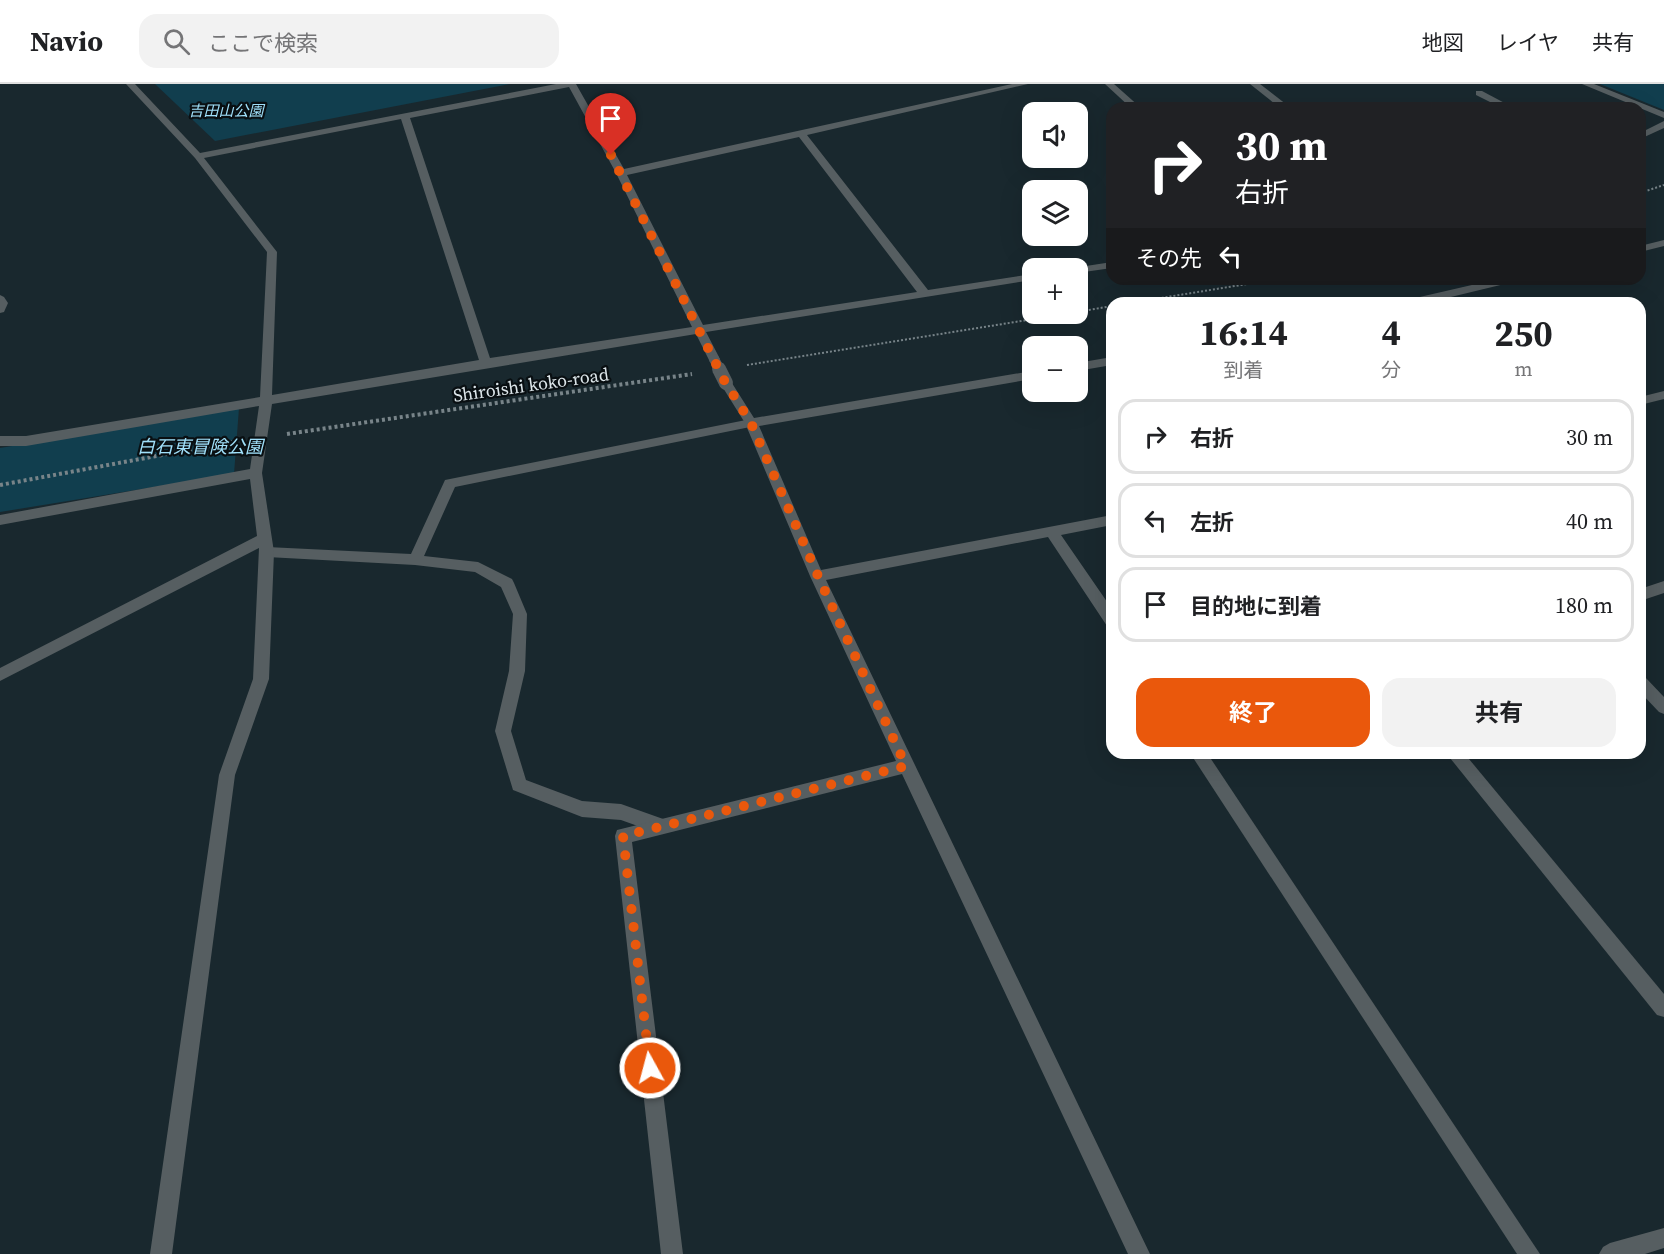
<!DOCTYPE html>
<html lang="ja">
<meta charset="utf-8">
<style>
:root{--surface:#fff;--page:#f2f2f2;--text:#202124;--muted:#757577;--line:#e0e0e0;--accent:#ea580c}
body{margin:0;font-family:"Source Serif 4","Noto Sans JP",serif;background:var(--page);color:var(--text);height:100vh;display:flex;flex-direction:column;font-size:22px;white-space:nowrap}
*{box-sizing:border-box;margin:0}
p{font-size:20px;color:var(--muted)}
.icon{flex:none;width:33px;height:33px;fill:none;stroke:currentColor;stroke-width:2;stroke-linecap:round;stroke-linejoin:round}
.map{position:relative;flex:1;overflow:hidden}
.side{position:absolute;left:1106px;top:213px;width:540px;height:462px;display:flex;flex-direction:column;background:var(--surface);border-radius:18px;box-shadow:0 6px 24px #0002}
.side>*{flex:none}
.hud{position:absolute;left:1106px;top:18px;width:540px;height:183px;border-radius:18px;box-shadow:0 6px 24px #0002;background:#202124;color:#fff;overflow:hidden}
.controls{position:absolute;left:1022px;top:18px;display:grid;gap:12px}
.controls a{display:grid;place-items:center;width:66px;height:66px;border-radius:12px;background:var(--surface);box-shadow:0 6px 24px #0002;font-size:30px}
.pin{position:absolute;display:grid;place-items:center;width:51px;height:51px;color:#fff;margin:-62px -26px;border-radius:50% 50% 50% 0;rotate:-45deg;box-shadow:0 0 6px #0007}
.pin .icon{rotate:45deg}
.me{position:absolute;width:66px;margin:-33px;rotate:353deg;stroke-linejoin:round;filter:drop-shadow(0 0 4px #0008)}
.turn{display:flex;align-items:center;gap:21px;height:126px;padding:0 30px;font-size:27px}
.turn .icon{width:78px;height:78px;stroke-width:2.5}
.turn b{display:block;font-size:42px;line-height:51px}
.then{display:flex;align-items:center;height:57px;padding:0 30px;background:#0003;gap:12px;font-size:22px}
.eta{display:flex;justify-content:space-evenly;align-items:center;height:102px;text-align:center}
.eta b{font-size:36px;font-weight:700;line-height:42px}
.primary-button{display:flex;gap:12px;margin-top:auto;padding:12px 30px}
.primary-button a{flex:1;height:69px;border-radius:18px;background:var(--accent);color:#fff;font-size:24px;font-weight:700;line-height:69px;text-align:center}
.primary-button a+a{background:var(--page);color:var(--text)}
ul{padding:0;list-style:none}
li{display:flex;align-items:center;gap:18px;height:75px;margin:0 12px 9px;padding:0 18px;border:3px solid var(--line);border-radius:18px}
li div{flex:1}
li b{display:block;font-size:22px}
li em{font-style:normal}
header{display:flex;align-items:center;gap:36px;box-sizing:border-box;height:84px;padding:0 30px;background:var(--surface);border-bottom:2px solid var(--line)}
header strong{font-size:28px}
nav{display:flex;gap:33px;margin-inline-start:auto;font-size:21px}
.search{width:420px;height:54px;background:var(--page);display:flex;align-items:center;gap:15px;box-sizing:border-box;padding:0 21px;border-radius:18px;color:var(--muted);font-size:22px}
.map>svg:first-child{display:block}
.green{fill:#113e4e}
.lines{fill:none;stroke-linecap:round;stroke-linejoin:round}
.path-far1{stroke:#788489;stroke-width:2;stroke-dasharray:2 2;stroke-linecap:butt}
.path{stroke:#788489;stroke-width:4;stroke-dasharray:3 3;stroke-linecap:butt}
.service{fill:#565e61;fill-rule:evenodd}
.minor{fill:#565e61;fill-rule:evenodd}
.minor-bridge-far1{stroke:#565e61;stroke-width:10}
.minor-bridge{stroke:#565e61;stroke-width:14}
.route{stroke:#ea580c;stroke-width:10;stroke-dasharray:0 18}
.labels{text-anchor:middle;stroke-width:4.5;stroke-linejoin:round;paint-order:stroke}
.far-park-label{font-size:15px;font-style:italic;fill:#a0e0fa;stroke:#090f12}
.street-label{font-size:18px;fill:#dde6ea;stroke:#090f12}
.park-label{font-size:18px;font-style:italic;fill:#a0e0fa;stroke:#090f12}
</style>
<header>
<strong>Navio</strong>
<div class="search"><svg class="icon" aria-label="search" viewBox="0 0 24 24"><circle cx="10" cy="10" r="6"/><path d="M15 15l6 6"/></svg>ここで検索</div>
<nav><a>地図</a><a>レイヤ</a><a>共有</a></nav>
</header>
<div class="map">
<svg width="1664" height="1170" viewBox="0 0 1664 1170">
<rect width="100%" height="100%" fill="#19282e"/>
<g class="green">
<polygon points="155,0 510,0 215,57"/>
<polygon points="1600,0 1664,0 1664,26"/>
<polygon points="239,324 234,390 0,428 0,364"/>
</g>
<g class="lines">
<g class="path-far1">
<polyline points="1640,109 1664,101"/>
<polyline points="1130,219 1278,195"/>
<polyline points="1077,228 1112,222"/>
<polyline points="747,281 1065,230"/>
</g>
<g class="path">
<polyline points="287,350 692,290"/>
<polyline points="0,401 232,358"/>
</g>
<g class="service">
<polygon points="1476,7 1482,7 1514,24 1502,24 1476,11"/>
<polygon points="751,335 757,339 755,342 455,403 424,472 478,478 512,495 514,499 527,530 525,587 511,647 526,696 582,717 621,720 666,736 668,742 666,748 660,750 621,736 582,733 513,706 495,647 509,587 513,530 501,503 475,488 415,481 267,473 260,468 267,463 411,470 445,396"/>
</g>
<g class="minor">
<path d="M126,0H135L200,69L556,0H576L624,85L1012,0H1028L807,51L928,206L1032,190V196L706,248L720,275L714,279L710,278L696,250L272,320L262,389L274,468L269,595L235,691L172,1170H150L219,691L253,595L259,464L0,597V584L257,452L250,395L0,441V431L250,385L259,322L26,362H0V352H26L260,313L267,168L195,74ZM569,3L616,89L692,243L490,274L410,34ZM401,35L479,276L272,311L277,168L204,74ZM799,53L917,208L703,241L627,91Z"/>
<polygon points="1105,0 1114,0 1141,24 1131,24"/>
<polygon points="1250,0 1260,0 1291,24 1280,24"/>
<polygon points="1582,0 1594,0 1664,28 1664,34"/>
<polygon points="1664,37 1664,44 1640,55 1640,49"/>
<polygon points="1664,156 1664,162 1640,168 1640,162"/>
<polygon points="1112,178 1112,184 1077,189 1077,184 1073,184"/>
<polygon points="1498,195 1518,195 1517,197 1426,219 1405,219 1411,215"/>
<polygon points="0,211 4,213 8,219 4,228 0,229"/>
<polygon points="1112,273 1112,281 1077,287 1077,279"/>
<polygon points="1032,287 1032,295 759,342 821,486 1112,431 1112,441 1061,451 1112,525 1112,544 1107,542 1048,453 826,496 1150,1170 1128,1170 902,690 632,758 683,1170 661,1170 615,752 617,746 896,677 810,492 745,339 720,299 722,296 730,296 754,334"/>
<polygon points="1664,307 1664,315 1640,321 1640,313"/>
<polygon points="1664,497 1664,509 1640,517 1640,505"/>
<polygon points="1640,592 1645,593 1664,613 1664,630 1659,628 1640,608"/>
<polygon points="1190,669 1207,669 1540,1170 1517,1170"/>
<polygon points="1446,669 1464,669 1664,910 1664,933 1657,931"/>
<polygon points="1664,1144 1664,1164 1645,1170 1599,1170 1603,1163 1610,1159"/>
</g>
<polyline class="minor-bridge-far1" points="714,275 720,286"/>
<polyline class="minor-bridge" points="719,285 726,299"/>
</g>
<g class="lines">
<polyline class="route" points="611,71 724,296 751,339 818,492 906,682 623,752 650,984"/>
</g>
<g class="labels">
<g class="far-park-label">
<text x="226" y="32">吉田山公園</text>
</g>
<g class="street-label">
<text transform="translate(531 301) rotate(-8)" y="6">Shiroishi koko-road</text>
</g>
<g class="park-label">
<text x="200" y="369">白石東冒険公園</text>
</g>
</g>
</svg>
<div class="controls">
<a><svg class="icon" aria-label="sound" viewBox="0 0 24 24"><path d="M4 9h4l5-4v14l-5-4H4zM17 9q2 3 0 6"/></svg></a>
<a><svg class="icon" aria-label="layers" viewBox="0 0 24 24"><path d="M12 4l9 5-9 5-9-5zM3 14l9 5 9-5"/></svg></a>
<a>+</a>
<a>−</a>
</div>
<div class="pin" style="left:611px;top:71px;background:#d93025"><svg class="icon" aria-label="arrive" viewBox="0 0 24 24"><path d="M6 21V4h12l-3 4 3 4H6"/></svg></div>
<svg class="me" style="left:650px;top:984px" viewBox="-20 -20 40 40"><circle r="17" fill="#ea580c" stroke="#fff" stroke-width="3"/><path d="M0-11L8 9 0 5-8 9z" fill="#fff"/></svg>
<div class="hud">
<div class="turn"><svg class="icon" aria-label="right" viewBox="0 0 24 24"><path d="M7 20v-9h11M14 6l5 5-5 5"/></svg><div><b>30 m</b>右折</div></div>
<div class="then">その先<svg class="icon" aria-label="left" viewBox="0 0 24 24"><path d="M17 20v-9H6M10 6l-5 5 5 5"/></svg></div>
</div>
<section class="side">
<div class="eta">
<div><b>16:14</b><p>到着</p></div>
<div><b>4</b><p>分</p></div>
<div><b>250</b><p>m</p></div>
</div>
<ul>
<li><svg class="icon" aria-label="right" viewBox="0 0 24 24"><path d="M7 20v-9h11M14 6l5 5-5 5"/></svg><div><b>右折</b></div><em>30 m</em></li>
<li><svg class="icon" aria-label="left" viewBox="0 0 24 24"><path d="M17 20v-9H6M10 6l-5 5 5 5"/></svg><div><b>左折</b></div><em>40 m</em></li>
<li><svg class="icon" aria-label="arrive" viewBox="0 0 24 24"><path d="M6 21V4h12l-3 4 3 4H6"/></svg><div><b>目的地に到着</b></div><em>180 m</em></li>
</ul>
<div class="primary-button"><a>終了</a><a>共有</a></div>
</section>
</div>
